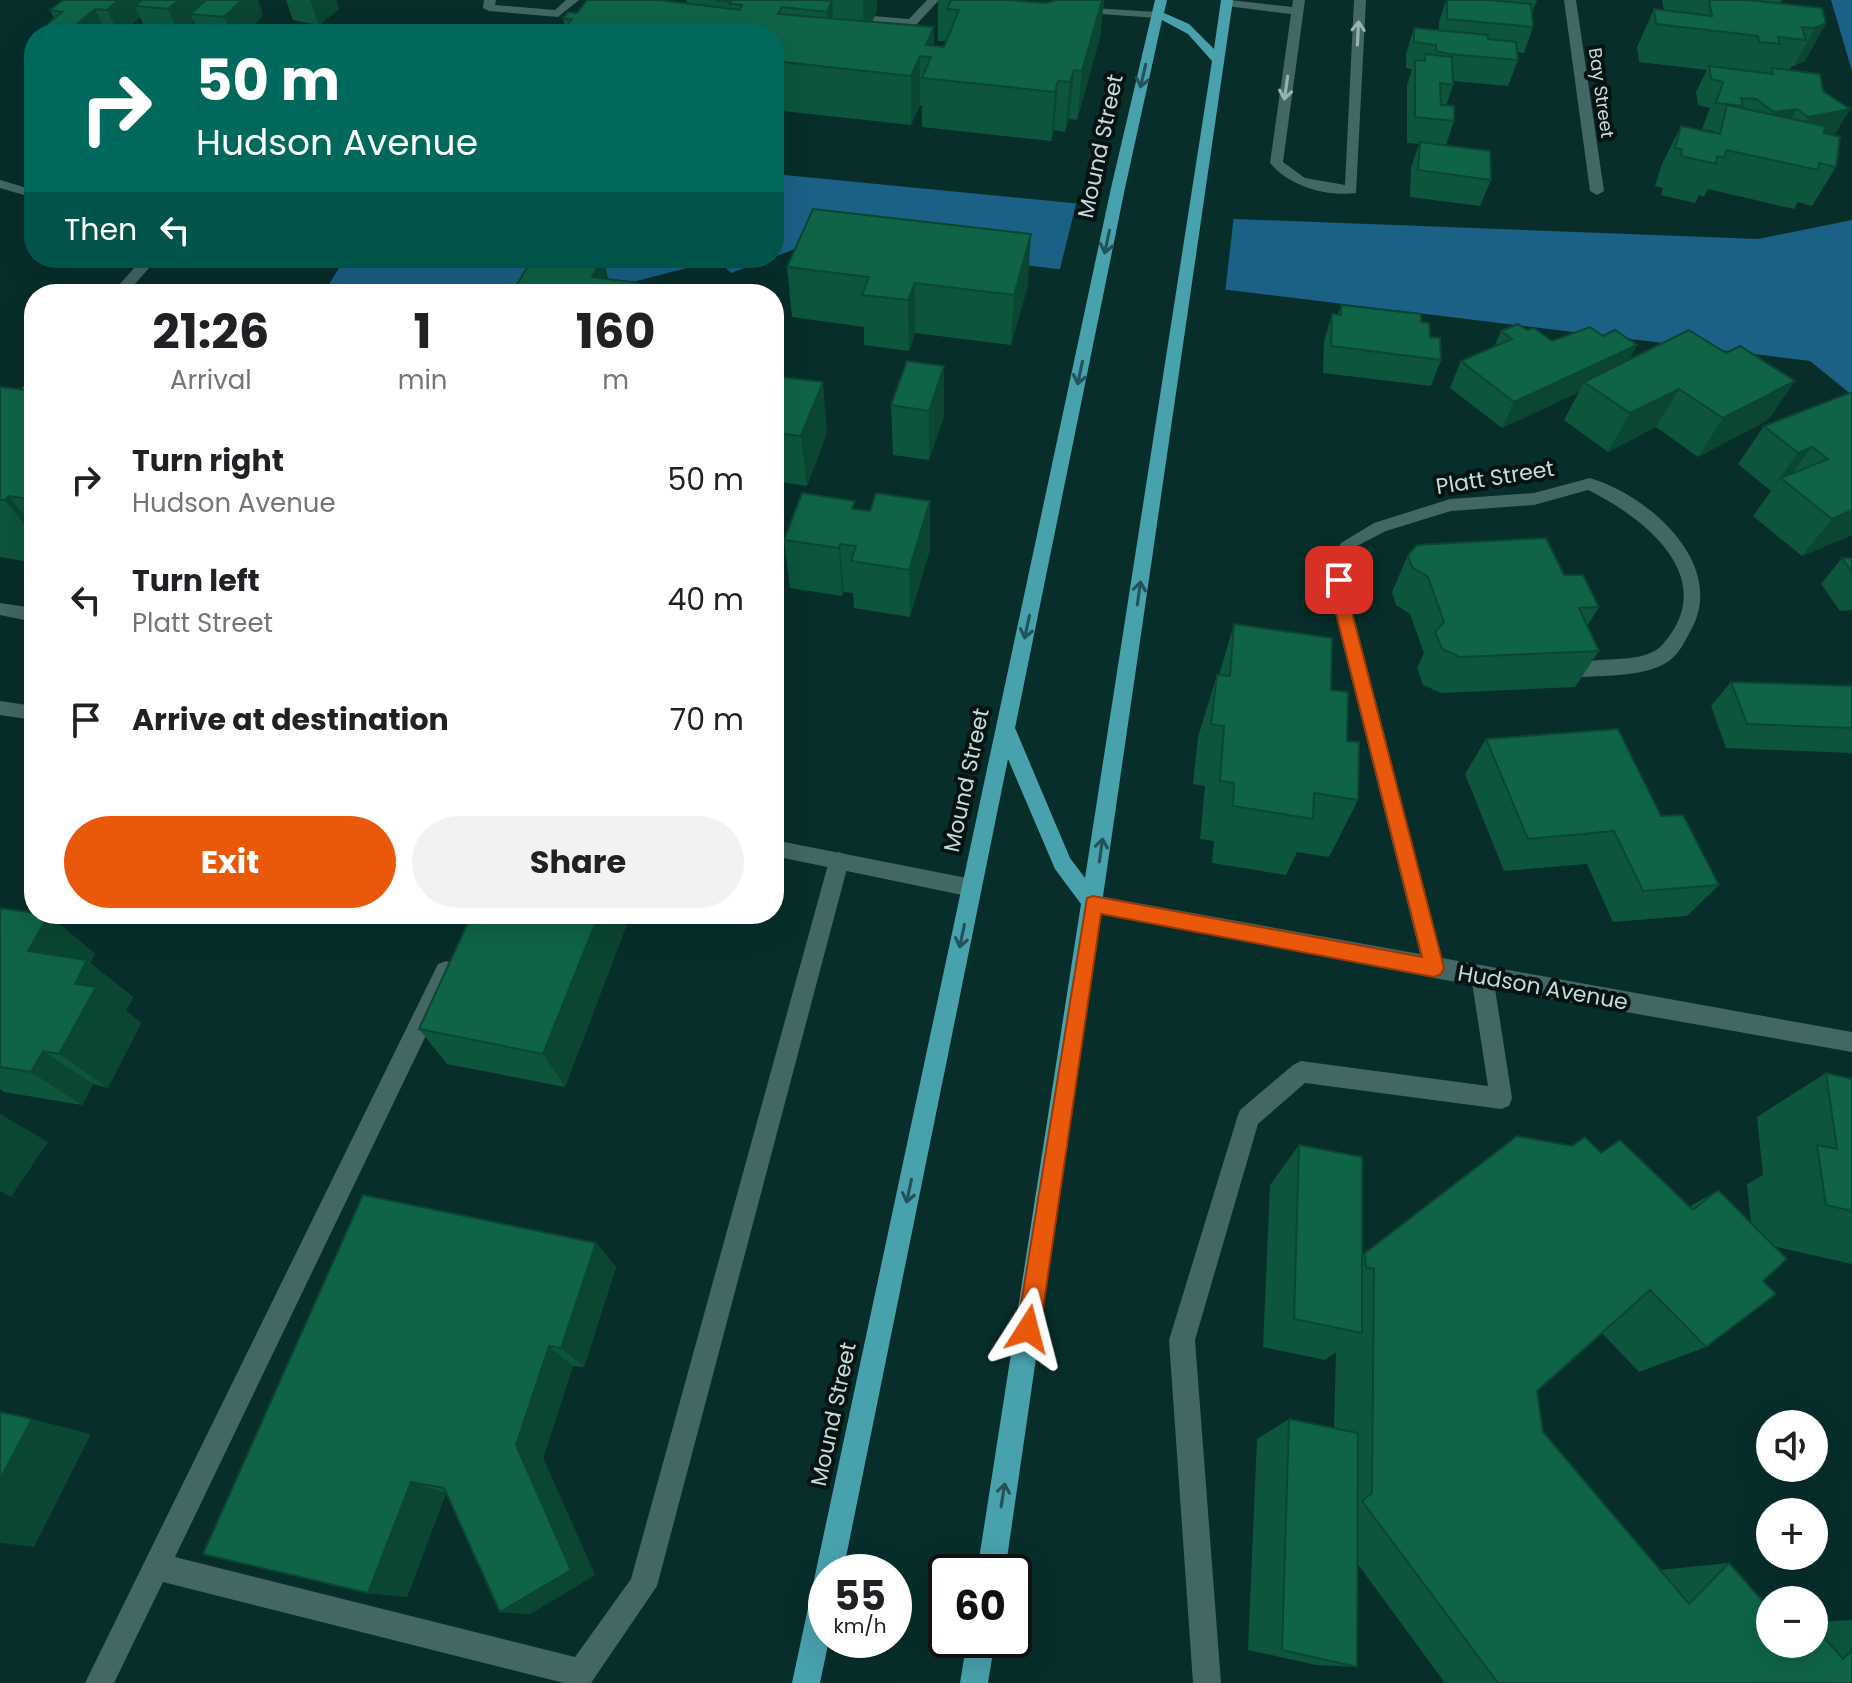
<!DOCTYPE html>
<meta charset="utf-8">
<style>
:root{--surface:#fff;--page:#f2f2f2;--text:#202124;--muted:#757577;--accent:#ea580c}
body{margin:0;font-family:Poppins,sans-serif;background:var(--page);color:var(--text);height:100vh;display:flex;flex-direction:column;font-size:30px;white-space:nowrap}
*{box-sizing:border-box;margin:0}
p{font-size:26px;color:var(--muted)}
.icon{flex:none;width:44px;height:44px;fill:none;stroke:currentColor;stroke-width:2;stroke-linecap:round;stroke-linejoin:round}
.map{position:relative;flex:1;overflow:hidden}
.details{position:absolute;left:24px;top:284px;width:760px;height:640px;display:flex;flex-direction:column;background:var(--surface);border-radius:32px;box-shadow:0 8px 32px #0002}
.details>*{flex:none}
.top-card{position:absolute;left:24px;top:24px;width:760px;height:244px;border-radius:32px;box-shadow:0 8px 32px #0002;background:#00695c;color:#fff;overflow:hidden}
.buttons{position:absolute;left:1756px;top:1410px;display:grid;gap:16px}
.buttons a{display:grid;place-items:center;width:72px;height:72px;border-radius:50%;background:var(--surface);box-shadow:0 8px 32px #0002;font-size:40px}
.speed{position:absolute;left:808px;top:1554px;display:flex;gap:16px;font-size:40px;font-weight:700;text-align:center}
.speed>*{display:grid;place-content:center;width:104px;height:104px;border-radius:50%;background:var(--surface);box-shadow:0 8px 32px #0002;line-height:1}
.speed small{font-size:20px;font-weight:400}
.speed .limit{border:4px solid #111;border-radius:12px;background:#fff;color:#111}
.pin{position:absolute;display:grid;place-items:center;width:68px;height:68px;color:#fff;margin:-34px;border-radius:16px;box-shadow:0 4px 12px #0006}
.me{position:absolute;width:88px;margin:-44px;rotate:9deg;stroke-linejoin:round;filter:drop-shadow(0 0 6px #0008)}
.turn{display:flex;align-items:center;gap:28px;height:168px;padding:0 40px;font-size:36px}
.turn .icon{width:104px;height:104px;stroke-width:2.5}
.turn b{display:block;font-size:56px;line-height:68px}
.then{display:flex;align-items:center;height:76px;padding:0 40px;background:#0003;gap:16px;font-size:30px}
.eta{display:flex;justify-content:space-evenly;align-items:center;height:136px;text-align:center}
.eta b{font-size:48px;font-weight:700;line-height:56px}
.action{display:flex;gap:16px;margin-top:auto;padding:16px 40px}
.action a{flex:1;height:92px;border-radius:48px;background:var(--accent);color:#fff;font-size:32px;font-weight:700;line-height:92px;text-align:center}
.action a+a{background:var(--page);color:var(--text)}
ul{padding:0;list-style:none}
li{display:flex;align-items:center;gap:24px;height:120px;padding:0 40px}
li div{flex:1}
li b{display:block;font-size:30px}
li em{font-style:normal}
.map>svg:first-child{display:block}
.water{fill:#1b6186}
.pier{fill:#072e2b}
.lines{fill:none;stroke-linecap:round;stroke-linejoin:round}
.lane{fill:#426764;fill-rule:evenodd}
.street{fill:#426764;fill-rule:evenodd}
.primary{fill:#48a2ae;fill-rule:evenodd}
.wall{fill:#0d563d}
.shaded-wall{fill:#0a4632}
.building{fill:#0f6447;stroke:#0a4632;stroke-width:2}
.oneway{stroke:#98b2af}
.oneway2{stroke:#235358}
.route{fill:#ea580c;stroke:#983908;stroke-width:2}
.labels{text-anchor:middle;stroke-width:8;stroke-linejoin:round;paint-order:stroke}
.far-street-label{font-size:18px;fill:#c6dad8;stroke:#051312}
.street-label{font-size:22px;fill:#c6dad8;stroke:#051312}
</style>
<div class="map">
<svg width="1852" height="1683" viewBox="0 0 1852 1683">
<rect width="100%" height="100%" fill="#072e2b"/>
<g class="water">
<polygon points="1831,0 1852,0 1852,71"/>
<polygon points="774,174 1236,219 1758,239 1852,220 1852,395 1810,361 819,240 774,257"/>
<polygon points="345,258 771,258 731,273 718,260 586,294 323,294"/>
</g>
<polygon class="pier" points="1077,200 1234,215 1225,293 1059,273"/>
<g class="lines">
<g class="lane">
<polygon points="484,0 496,0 495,5 555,10 566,0 579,0 558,17 489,11 483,8"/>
<polygon points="927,0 939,0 916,25 873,22 867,19 873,16 909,19"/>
<path d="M1230,0L1292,7L1293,0H1305L1283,162L1305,178L1345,185L1354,0H1366L1356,193C1326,197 1289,186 1270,163L1291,14L1227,6L1221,3Z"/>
<polygon points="1077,7 1157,12 1163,15 1157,18 1073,12 1071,10"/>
<polygon points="0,180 34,190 34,198 0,188"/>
<polygon points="0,603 34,608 34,622 0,615"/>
<polygon points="839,852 846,855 849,861 657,1586 591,1683 564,1683 163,1582 114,1683 85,1683 438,964 446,961 454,964 457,971 175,1557 575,1657 631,1579 829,861 832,855"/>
<polygon points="1482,966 1490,969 1493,976 1512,1098 1509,1106 1501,1109 1305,1083 1258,1124 1195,1340 1221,1683 1193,1683 1169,1340 1237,1118 1240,1110 1293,1065 1301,1061 1488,1086 1471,976 1474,969"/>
</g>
<g class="street">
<polygon points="1564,0 1576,0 1604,191 1597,195 1590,191"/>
<polygon points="143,258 158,258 126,294 111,294"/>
<polygon points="34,379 34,393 6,424 0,425 0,411 29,381"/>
<path d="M1590,478C1648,495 1726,563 1692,628C1685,641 1679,655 1666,663C1642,677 1608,675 1581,677L1572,670C1584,651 1642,669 1663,644C1721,578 1645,518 1588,490L1534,505L1451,511L1386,531L1355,547L1347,564L1349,597L1442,958L1852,1032V1052L1434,978L1086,910L1083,904L1086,898L1093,895L1420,954L1331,597L1329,564L1341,543L1374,523L1450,499L1534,493Z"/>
<polygon points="0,701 34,706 34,720 0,715"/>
<polygon points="774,840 972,879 979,882 982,888 979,894 972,897 774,856"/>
</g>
<g class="primary">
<path d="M1155,0H1167L1164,13L1189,24L1214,49L1221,0H1233L1005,1572H977L1081,904L1055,869L1008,759L843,1572H826V1640H829L820,1683H792L1111,188ZM1162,20L1188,34L1212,61L1085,878L1070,858L1015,728L1125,188Z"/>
<polygon points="967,1640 995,1640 988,1683 960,1683"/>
</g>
</g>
<g class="wall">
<polygon points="63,0 262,11 261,12 263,16 244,34 199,34 194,22 181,34 147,31 140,17 121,34 49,34 45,26 54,18 50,10"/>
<polygon points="286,0 336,0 339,9 319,25 293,20"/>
<polygon points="686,0 877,0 877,11 872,22 934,46 944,47 946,41 938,41 938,0 1008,0 1046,3 1056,0 1104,0 1100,37 1077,120 1069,119 1065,132 1054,130 1051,141 922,127 922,105 920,105 911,125 774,110 774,34 565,28 563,18 577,13 687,3"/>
<polygon points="1446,0 1537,0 1532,13 1533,27 1524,53 1517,52 1518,60 1508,86 1453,81 1453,85 1446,106 1454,121 1446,145 1491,180 1480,206 1410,197 1411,168 1419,144 1407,143 1407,86 1412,69 1406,68 1406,54 1414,28 1439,31 1439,22"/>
<polygon points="1662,0 1782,0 1780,4 1826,23 1805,61 1794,66 1792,66 1789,70 1850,109 1834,135 1836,167 1812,206 1798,202 1794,209 1708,189 1704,197 1699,195 1695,203 1661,195 1663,188 1655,186 1662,164 1681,126 1713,133 1714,131 1702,129 1710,108 1698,105 1696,92 1707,70 1639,62 1637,47 1654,9 1664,10"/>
<polygon points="787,267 1028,285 1011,345 915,333 909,351 864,345 864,327 792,317"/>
<polygon points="608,279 643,294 518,294 516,286"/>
<polygon points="1341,305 1421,322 1441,360 1431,386 1323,373 1324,341 1332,314 1338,315"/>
<polygon points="1501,331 1552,341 1629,360 1726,353 1795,381 1768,420 1698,457 1656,427 1608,452 1564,420 1579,392 1502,428 1450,388 1461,361 1494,347"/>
<polygon points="907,361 944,416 929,460 893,455 891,405"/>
<polygon points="774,376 827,432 807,486 774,481"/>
<polygon points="0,387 34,391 34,563 0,557"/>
<polygon points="1852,392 1852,535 1802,556 1753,516 1771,491 1738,464 1764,426"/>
<polygon points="930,501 930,549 910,617 854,608 853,593 844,592 842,596 790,588 784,540 855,509 870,511"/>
<polygon points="1408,555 1599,607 1587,626 1599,651 1575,687 1441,693 1423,685 1417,668 1424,653 1410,614 1396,605 1392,592"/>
<polygon points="1842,558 1852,558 1852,610 1840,611 1821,584"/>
<polygon points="1234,624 1331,690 1347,741 1358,800 1329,857 1297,852 1286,875 1212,863 1214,841 1200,839 1205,786 1193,784 1198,737 1217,675 1219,675"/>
<polygon points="1731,682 1852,686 1852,753 1726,748 1711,706"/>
<polygon points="1486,739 1661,816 1719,885 1687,916 1613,922 1587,864 1504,871 1465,774"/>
<polygon points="0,908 49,915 95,954 90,963 133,997 126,1011 141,1023 108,1088 93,1084 82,1105 4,1092 0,1089"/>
<polygon points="472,914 625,914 628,921 565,1087 447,1064 419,1029"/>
<polygon points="1826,1073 1852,1079 1852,1264 1773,1246 1763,1281 1706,1347 1639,1372 1602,1333 1537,1391 1543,1432 1660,1570 1729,1563 1764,1602 1770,1602 1770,1644 1814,1644 1814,1622 1852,1620 1852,1683 1445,1683 1357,1563 1357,1667 1316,1665 1248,1650 1257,1439 1289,1419 1334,1428 1336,1352 1325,1360 1263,1347 1270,1185 1299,1145 1362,1256 1517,1136 1601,1153 1689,1207 1718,1190 1751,1224 1747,1184 1763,1175 1757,1117"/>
<polygon points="596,1243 616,1267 584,1367 573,1366 543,1458 595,1575 530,1614 500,1612 446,1493 407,1597 368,1593 203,1554"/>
</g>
<g class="shaded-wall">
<polygon points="118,0 151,0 135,6 140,17 121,34 119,34 107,10"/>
<polygon points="179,0 211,0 190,14 194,22 181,34 179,34 168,9"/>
<polygon points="242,0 258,0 262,11 261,12 263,16 244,34 231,34 224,17"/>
<polygon points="310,0 336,0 339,9 319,25"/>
<polygon points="824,0 827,0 828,9 832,1 835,49 830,60 827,12"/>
<polygon points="863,0 877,0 877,11 864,39"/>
<polygon points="1102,0 1104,0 1100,37 1077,120 1082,71"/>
<polygon points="95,9 107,34 73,34 71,29"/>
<polygon points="1826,23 1805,61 1794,66 1815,28"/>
<polygon points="934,27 934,75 931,57 926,45"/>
<polygon points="920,56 920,105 911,125 911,76"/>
<polygon points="1074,70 1069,119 1065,132 1070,82"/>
<polygon points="1058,81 1054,130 1051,141 1055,92"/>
<polygon points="1797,109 1782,135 1760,138 1774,112"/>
<polygon points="1850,109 1834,135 1793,143 1808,117"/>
<polygon points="1031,234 1028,285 1011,345 1014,295"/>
<polygon points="602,258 603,258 612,294 592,277"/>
<polygon points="640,283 643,294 634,294"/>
<polygon points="915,283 915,333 909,351 908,300"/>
<polygon points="1637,345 1623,372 1584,382 1579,392 1502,428 1514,402"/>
<polygon points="944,366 944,416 929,460 929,411"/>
<polygon points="1795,381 1768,420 1698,457 1723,418"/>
<polygon points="823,382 827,432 807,486 801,436"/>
<polygon points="1679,389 1656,427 1608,452 1630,413"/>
<polygon points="1812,447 1786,482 1781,478 1770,491 1798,453"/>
<polygon points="9,496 34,528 34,537 5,500"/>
<polygon points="930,501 930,549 910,617 909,570"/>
<polygon points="1852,510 1852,535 1802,556 1832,519"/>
<polygon points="840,544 844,592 842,596 839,548"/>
<polygon points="599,914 625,914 628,921 565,1087 543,1054"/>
<polygon points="49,915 95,954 90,963 133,997 126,1011 141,1023 108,1088 59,1054 28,951"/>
<polygon points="43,1051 93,1084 82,1105 31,1072"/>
<polygon points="0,1114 48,1142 11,1197 0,1191"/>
<polygon points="596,1243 616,1267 584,1367 561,1348"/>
<polygon points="549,1346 573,1366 543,1458 595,1575 530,1614 500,1612 516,1445"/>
<polygon points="32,1419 91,1434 34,1547 0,1543 0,1479"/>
<polygon points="411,1482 446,1493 407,1597 368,1593"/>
</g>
<g class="building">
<polygon points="63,0 118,0 107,10 95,9 71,29 45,26 62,12 50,10"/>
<polygon points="142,0 179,0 168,9 135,6"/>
<polygon points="206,0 242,0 224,17 190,14"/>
<polygon points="587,0 659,0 740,10 742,5 730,4 731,2 715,0 821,0 832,1 827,12 782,7 778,14 934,27 926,45 944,47 959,10 947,9 951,0 1008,0 1046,3 1056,0 1102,0 1082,71 1074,70 1070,82 1058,81 1055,92 922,78 931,57 920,56 911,76 774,61 774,34 561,34 572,19 563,18 568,12 577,13"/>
<polygon points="1447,0 1487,0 1531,4 1533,27 1447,19"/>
<polygon points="1709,0 1747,0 1822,8 1826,23 1815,28 1802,27 1806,40 1778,37 1780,44 1759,42 1758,36 1656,24 1654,9 1712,16"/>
<polygon points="1414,28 1488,35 1488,39 1516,42 1518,60 1449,54 1436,51 1436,45 1414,42"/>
<polygon points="1425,54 1452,57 1453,85 1440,83 1441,105 1454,106 1454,121 1415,117 1415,60 1425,61"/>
<polygon points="1709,66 1773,74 1772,68 1820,74 1823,91 1850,109 1808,117 1797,109 1774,112 1756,99 1741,98 1743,106 1716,103 1723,82 1711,79"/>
<polygon points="1727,105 1825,126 1824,133 1840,137 1836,167 1819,163 1818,170 1726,150 1725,158 1717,156 1716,164 1681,156 1682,149 1675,148 1681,126 1720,134"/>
<polygon points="1420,142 1490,151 1491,180 1418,170"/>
<polygon points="813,209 1031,234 1014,295 915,283 908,300 862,295 869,277 787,267"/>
<polygon points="533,258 602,258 592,277 640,283 634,294 550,294 552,291 516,286"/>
<polygon points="479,285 514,290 512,294 473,294"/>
<polygon points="1341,305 1421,314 1421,322 1429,323 1430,337 1440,338 1441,360 1331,346 1332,314 1341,315"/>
<polygon points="1518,324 1527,330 1534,328 1552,341 1590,327 1603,336 1615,330 1637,345 1514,402 1461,361 1512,339 1501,331"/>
<polygon points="1689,330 1726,353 1740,346 1795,381 1723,418 1679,389 1630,413 1584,382"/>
<polygon points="907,361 944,366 929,411 891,405"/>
<polygon points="774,376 823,382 801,436 774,433"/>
<polygon points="0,387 34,391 34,500 9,496 5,500 0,500"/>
<polygon points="1852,392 1852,510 1832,519 1781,478 1828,459 1812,447 1798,453 1764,426"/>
<polygon points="802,493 855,501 852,509 870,511 876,493 930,501 909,570 851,561 856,546 840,544 839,548 784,540"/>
<polygon points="1546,538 1564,575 1583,575 1599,607 1579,608 1599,651 1460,657 1442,649 1435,632 1444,622 1428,577 1412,567 1408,555 1417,545"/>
<polygon points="1842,558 1852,558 1852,572"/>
<polygon points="1234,624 1332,638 1331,690 1348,692 1347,741 1359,742 1358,800 1314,793 1313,819 1233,806 1234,783 1220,781 1224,726 1211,724 1217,675 1230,676"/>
<polygon points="1731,682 1852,686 1852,728 1747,724"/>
<polygon points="1618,729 1661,816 1683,815 1719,885 1643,891 1614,831 1528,839 1486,739"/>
<polygon points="0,908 34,913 34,914 49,915 28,951 87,960 75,984 96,987 59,1054 43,1051 31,1072 0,1067"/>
<polygon points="472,914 599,914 543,1054 419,1029"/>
<polygon points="1826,1073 1852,1079 1852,1211 1826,1205 1817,1145 1837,1149"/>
<polygon points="1517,1136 1572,1146 1585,1137 1601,1153 1620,1140 1693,1210 1718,1190 1787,1259 1763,1281 1776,1294 1706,1347 1650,1290 1537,1391 1543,1432 1689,1604 1729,1563 1770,1609 1770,1644 1814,1644 1814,1626 1843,1659 1852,1650 1852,1683 1498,1683 1362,1501 1372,1493 1374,1269 1366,1267 1365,1253"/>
<polygon points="1299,1145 1362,1157 1362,1333 1294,1319"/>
<polygon points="363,1195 596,1243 561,1348 549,1346 516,1445 571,1570 500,1612 444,1488 411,1482 368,1593 203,1554"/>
<polygon points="0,1412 32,1419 0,1479"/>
<polygon points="1289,1419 1358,1433 1357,1667 1282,1650"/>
</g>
<defs><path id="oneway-shaft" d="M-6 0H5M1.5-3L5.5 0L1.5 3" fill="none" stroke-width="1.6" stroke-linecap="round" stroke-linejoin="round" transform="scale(2)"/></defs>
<g class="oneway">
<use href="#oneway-shaft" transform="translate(1358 33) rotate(-87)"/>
<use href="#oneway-shaft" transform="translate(1286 88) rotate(98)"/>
</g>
<g class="oneway2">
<use href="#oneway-shaft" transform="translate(1143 76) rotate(103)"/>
<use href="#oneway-shaft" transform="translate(1107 242) rotate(102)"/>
<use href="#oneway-shaft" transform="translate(1080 373) rotate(102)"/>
<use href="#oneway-shaft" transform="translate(1139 593) rotate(-82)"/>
<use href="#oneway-shaft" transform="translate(1027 627) rotate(102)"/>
<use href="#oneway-shaft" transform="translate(1101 850) rotate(-82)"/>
<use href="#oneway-shaft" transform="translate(962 936) rotate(102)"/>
<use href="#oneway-shaft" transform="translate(909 1191) rotate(102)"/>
<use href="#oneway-shaft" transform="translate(1003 1495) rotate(-81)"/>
</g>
<polygon class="route" points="1339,575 1347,580 1348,597 1444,968 1441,974 1434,977 1101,914 1040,1329 1036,1337 1028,1341 1020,1337 1017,1329 1087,898 1093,896 1422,957 1332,597 1331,580"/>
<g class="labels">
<g class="far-street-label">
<text transform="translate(1601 93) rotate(82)" y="6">Bay Street</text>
</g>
<g class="street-label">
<text transform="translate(1100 146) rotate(-78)" y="8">Mound Street</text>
<text transform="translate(1495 477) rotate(-9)" y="8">Platt Street</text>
<text transform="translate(966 780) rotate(-78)" y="8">Mound Street</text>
<text transform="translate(1543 987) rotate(10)" y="8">Hudson Avenue</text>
<text transform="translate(833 1414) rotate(-78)" y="8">Mound Street</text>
</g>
</g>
</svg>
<div class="buttons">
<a><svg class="icon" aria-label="sound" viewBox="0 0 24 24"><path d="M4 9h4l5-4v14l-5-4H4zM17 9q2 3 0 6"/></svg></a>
<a>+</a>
<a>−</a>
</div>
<div class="speed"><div>55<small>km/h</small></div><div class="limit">60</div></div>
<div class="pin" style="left:1339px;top:580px;background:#d93025"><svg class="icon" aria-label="arrive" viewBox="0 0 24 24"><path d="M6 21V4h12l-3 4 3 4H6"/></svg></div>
<svg class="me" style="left:1028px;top:1329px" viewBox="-20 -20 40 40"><path d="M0-17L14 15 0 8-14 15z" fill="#ea580c" stroke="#fff" stroke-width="4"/></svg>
<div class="top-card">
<div class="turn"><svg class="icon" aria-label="right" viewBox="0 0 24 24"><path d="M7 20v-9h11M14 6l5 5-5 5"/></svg><div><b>50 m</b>Hudson Avenue</div></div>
<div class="then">Then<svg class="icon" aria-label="left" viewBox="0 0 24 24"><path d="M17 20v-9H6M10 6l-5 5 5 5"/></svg></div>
</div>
<section class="details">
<div class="eta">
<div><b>21:26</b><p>Arrival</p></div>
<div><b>1</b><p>min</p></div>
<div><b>160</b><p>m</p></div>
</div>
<ul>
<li><svg class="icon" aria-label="right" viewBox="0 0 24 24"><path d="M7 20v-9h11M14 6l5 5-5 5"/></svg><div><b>Turn right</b><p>Hudson Avenue</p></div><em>50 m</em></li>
<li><svg class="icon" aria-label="left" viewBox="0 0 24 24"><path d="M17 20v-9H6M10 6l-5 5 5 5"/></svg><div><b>Turn left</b><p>Platt Street</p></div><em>40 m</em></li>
<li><svg class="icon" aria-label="arrive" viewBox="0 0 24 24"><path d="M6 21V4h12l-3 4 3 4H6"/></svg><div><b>Arrive at destination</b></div><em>70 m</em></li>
</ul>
<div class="action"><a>Exit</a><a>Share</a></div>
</section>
</div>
